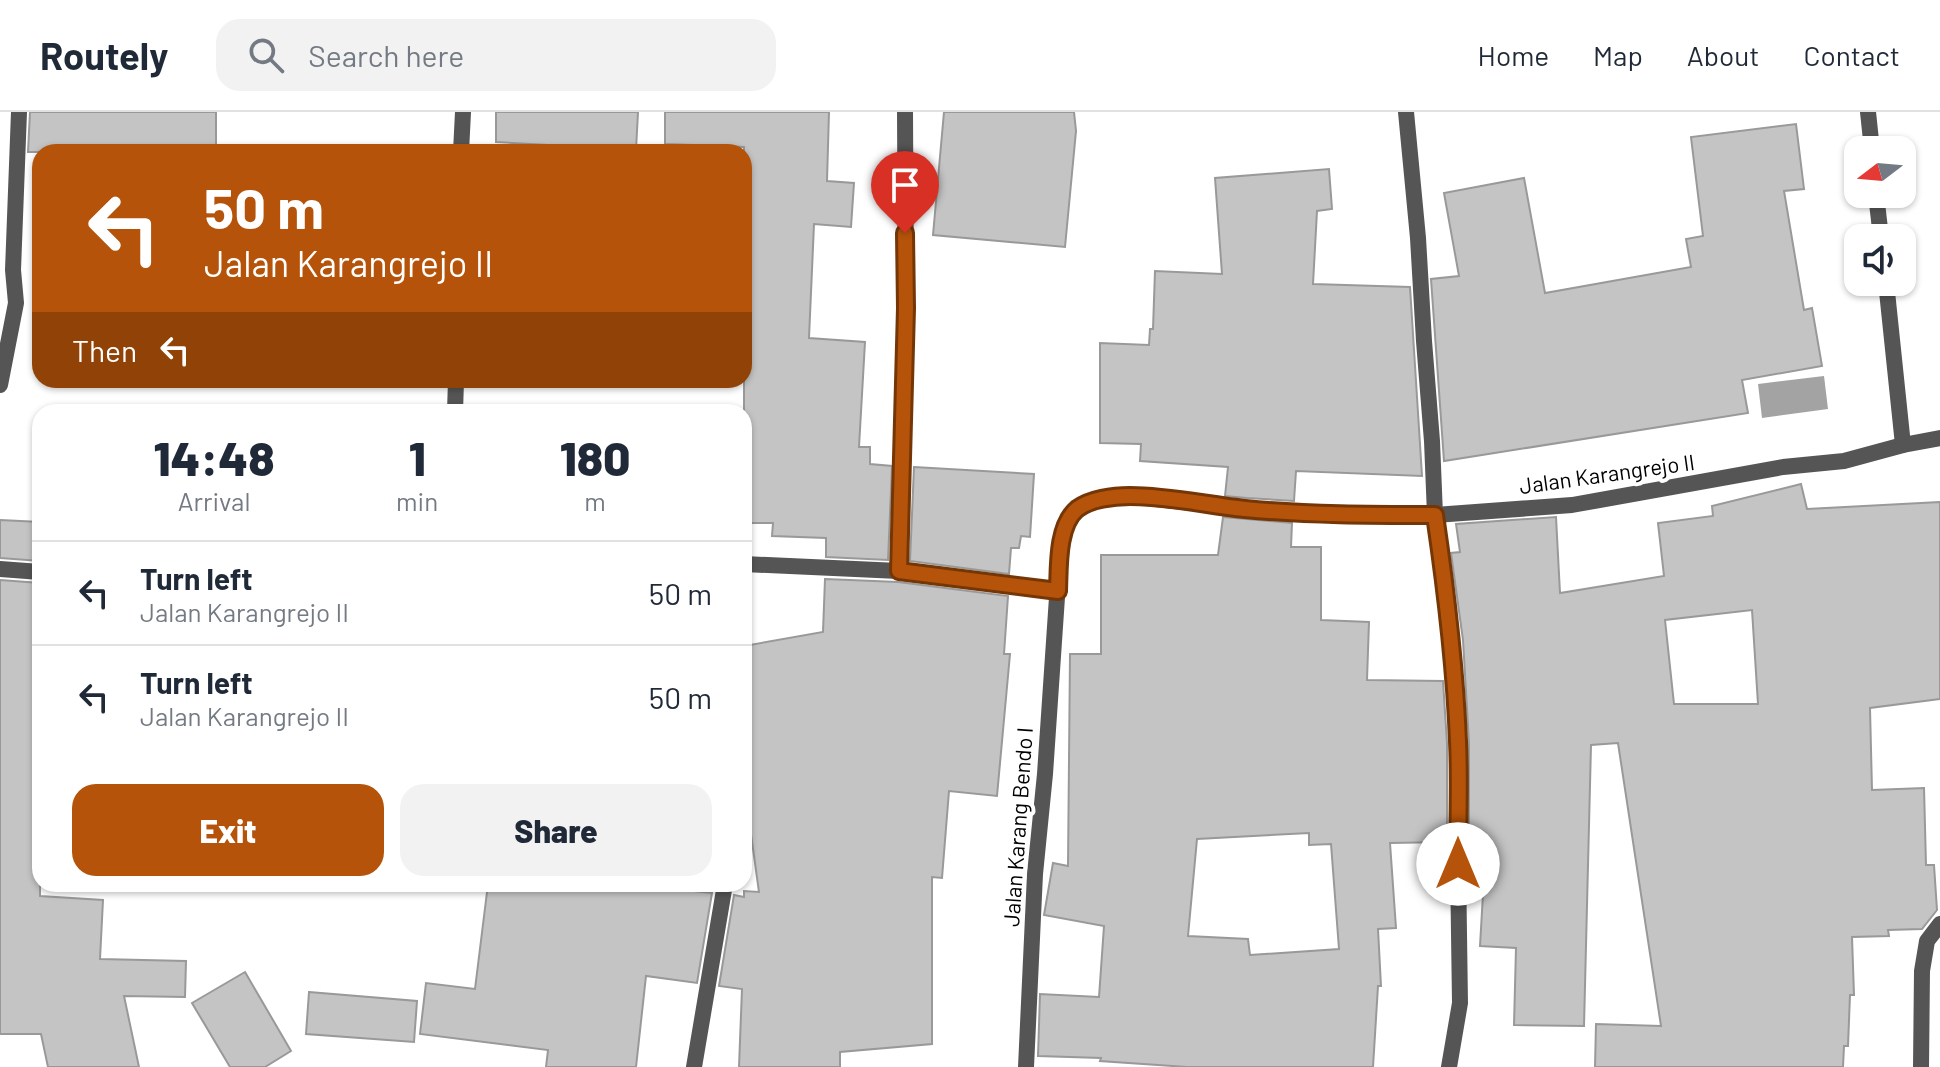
<!DOCTYPE html>
<style>
:root{--surface:#fff;--page:#f2f2f3;--text:#1f2937;--muted:#747a83;--line:#e0e1e3;--accent:#b45309}
body{margin:0;font-family:Barlow,sans-serif;background:var(--page);color:var(--text);height:100vh;display:flex;flex-direction:column;font-size:30px;white-space:nowrap}
*{box-sizing:border-box;margin:0}
p{font-size:26px;color:var(--muted)}
.icon{flex:none;width:44px;height:44px;fill:none;stroke:currentColor;stroke-width:2;stroke-linecap:round;stroke-linejoin:round}
.map{position:relative;flex:1;overflow:hidden}
.panel{position:absolute;left:32px;top:292px;width:720px;height:488px;display:flex;flex-direction:column;background:var(--surface);border-radius:24px;box-shadow:0 2px 6px #0004}
.panel>*{flex:none}
.banner{position:absolute;left:32px;top:32px;width:720px;height:244px;border-radius:24px;box-shadow:0 2px 6px #0004;background:#b45309;color:#fff;overflow:hidden}
.needle{width:52px;rotate:254deg}
.fabs{position:absolute;left:1844px;top:24px;display:grid;gap:16px}
.fabs a{display:grid;place-items:center;width:72px;height:72px;border-radius:16px;background:var(--surface);box-shadow:0 2px 6px #0004;font-size:40px}
.pin{position:absolute;display:grid;place-items:center;width:68px;height:68px;color:#fff;margin:-82px -34px;border-radius:50% 50% 50% 0;rotate:-45deg;box-shadow:0 0 8px #0007}
.pin .icon{rotate:45deg}
.me{position:absolute;width:88px;margin:-44px;rotate:0deg;stroke-linejoin:round;filter:drop-shadow(0 0 6px #0008)}
.turn{display:flex;align-items:center;gap:28px;height:168px;padding:0 40px;font-size:36px}
.turn .icon{width:104px;height:104px;stroke-width:2.5}
.turn b{display:block;font-size:56px;line-height:68px}
.then{display:flex;align-items:center;height:76px;padding:0 40px;background:#0003;gap:16px;font-size:30px}
.eta{display:flex;justify-content:space-evenly;align-items:center;height:136px;text-align:center}
.eta b{font-size:48px;font-weight:800;line-height:56px}
.cta{display:flex;gap:16px;margin-top:auto;padding:16px 40px}
.cta a{flex:1;height:92px;border-radius:24px;background:var(--accent);color:#fff;font-size:32px;font-weight:800;line-height:92px;text-align:center}
.cta a+a{background:var(--page);color:var(--text)}
ul{padding:0;list-style:none}
li{display:flex;align-items:center;gap:24px;height:104px;padding:0 40px;border-top:2px solid var(--line)}
li div{flex:1}
li b{display:block;font-size:30px}
li em{font-style:normal}
header{display:flex;align-items:center;gap:48px;box-sizing:border-box;height:112px;padding:0 40px;background:var(--surface);border-bottom:2px solid var(--line)}
header strong{font-size:38px}
nav{display:flex;gap:44px;margin-inline-start:auto;font-size:28px}
.search{width:560px;height:72px;background:var(--page);display:flex;align-items:center;gap:20px;box-sizing:border-box;padding:0 28px;border-radius:24px;color:var(--muted);font-size:30px}
.map>svg:first-child{display:block}
.water{fill:#a3a3a3}
.building{fill:#c4c4c4;stroke:#999;stroke-width:2;fill-rule:evenodd}
.lines{fill:none;stroke-linecap:round;stroke-linejoin:round}
.street{stroke:#555;stroke-width:16}
.route-casing{stroke:#753606;stroke-width:20}
.route{stroke:#b45309;stroke-width:14}
.labels{text-anchor:middle;stroke-width:8;stroke-linejoin:round;paint-order:stroke}
.street-label{font-size:22px;fill:#000;stroke:#fff}
</style>
<header>
<strong>Routely</strong>
<div class="search"><svg class="icon" aria-label="search" viewBox="0 0 24 24"><circle cx="10" cy="10" r="6"/><path d="M15 15l6 6"/></svg>Search here</div>
<nav><a>Home</a><a>Map</a><a>About</a><a>Contact</a></nav>
</header>
<div class="map">
<svg width="1940" height="955" viewBox="0 0 1940 955">
<rect width="100%" height="100%" fill="#fff"/>
<polygon class="water" points="1824,264 1828,297 1762,306 1758,272"/>
<g class="building">
<polygon points="30,0 216,0 216,40 28,40"/>
<polygon points="496,0 638,0 636,38 496,30"/>
<polygon points="665,0 829,0 827,69 854,71 851,115 814,112 809,226 865,230 859,335 870,335 870,352 892,354 888,448 826,445 826,426 772,424 773,411 744,411 744,35 665,32"/>
<polygon points="944,0 1074,0 1076,19 1065,135 933,123"/>
<polygon points="1796,12 1804,77 1784,79 1804,198 1812,196 1822,254 1742,268 1748,301 1444,349 1431,167 1459,164 1444,81 1524,66 1545,181 1691,155 1686,127 1703,124 1691,25"/>
<polygon points="1329,57 1332,97 1317,99 1313,172 1410,175 1422,364 1296,359 1294,389 1247,386 1225,384 1228,355 1140,349 1141,332 1100,331 1100,231 1149,233 1150,217 1153,217 1155,159 1222,162 1215,66"/>
<polygon points="914,355 1034,362 1030,425 1021,424 1019,436 1011,436 1009,462 910,449"/>
<path d="M1801,372L1807,397L1940,390V587L1870,596L1872,678L1924,676L1926,753H1934L1937,798L1922,817L1888,818L1889,824L1852,825L1854,883H1850L1848,934H1844L1843,955H1595L1596,912L1661,914L1618,631L1591,633L1584,914L1514,913L1516,836L1480,834L1486,730H1469V631L1463,528L1451,441L1460,440L1456,412L1556,405L1560,481L1664,464L1658,411L1713,404L1712,394ZM1752,498L1758,592H1674L1665,508Z"/>
<path d="M1223,405L1292,411L1291,435H1321V508L1369,510L1367,568L1443,569L1447,631V730L1390,731L1396,816L1378,817L1381,874H1378L1373,955H1187L1100,949L1101,946L1038,944L1040,882L1099,885L1104,814L1044,803L1053,751L1068,754L1070,542H1101V443H1218ZM1309,721V733L1331,732L1339,837L1250,843L1248,827L1188,824L1197,727Z"/>
<polygon points="0,408 40,410 40,449 0,446"/>
<polygon points="825,467 898,470 1008,484 1004,542 1010,542 997,684 949,679 942,766 932,765 932,932 840,940 840,955 739,955 742,877 719,874 734,783 744,785 744,779 759,780 744,672 744,534 823,520"/>
<polygon points="0,468 40,471 40,784 103,788 100,847 186,849 185,885 124,884 139,955 48,955 41,922 0,922"/>
<polygon points="488,772 629,772 712,781 697,871 646,864 636,955 546,955 548,938 420,922 426,871 475,877"/>
<polygon points="245,860 291,939 265,955 230,955 192,891"/>
<polygon points="309,880 417,889 414,930 306,922"/>
</g>
<g class="lines">
<g class="street">
<polyline points="1406,0 1418,126 1424,229 1432,329 1435,403 1452,529 1458,631 1458,752 1460,891 1449,955"/>
<polyline points="1868,0 1872,38"/>
<polyline points="461,40 463,0"/>
<polyline points="1876,82 1881,126"/>
<polyline points="1886,170 1903,333"/>
<polyline points="0,273 16,191 13,158 19,0"/>
<polyline points="455,300 456,268"/>
<polyline points="744,452 899,459 1058,479"/>
<polyline points="0,457 40,460"/>
<path d="M899,459C902,371 906,284 906,196C906,131 905,65 905,0"/>
<polyline points="694,955 725,772"/>
<polyline points="1026,955 1035,762 1045,662 1060,441 1065,415 1076,398 1096,388 1129,384 1246,397 1341,403 1435,403 1572,393 1783,355 1844,349 1903,333 1940,326"/>
<polyline points="1921,955 1922,859 1927,829 1940,812"/>
</g>
</g>
<g class="lines">
<defs>
<path id="route" d="M905,121L906,196L899,459L1058,479C1059,455 1057,414 1077,397C1090,387 1113,384 1130,384C1168,384 1207,393 1245,397C1308,403 1371,403 1435,403C1446,478 1455,553 1458,629C1460,670 1458,711 1458,752"/>
</defs>
<use href="#route" class="route-casing"/>
<use href="#route" class="route"/>
</g>
<g class="labels">
<g class="street-label">
<text transform="translate(1607 362) rotate(-8)" y="8">Jalan Karangrejo II</text>
<text transform="translate(1018 715) rotate(-86)" y="8">Jalan Karang Bendo I</text>
</g>
</g>
</svg>
<div class="fabs">
<a><svg class="needle" viewBox="-14 -14 28 28"><path d="M0-13l5 13h-10z" fill="#e53935"/><path d="M0 13l5-13h-10z" fill="#747a83"/></svg></a>
<a><svg class="icon" aria-label="sound" viewBox="0 0 24 24"><path d="M4 9h4l5-4v14l-5-4H4zM17 9q2 3 0 6"/></svg></a>
</div>
<div class="pin" style="left:905px;top:121px;background:#d93025"><svg class="icon" aria-label="arrive" viewBox="0 0 24 24"><path d="M6 21V4h12l-3 4 3 4H6"/></svg></div>
<svg class="me" style="left:1458px;top:752px" viewBox="-20 -20 40 40"><circle r="19" fill="#fff"/><path d="M0-13L10 11 0 6-10 11z" fill="#b45309"/></svg>
<div class="banner">
<div class="turn"><svg class="icon" aria-label="left" viewBox="0 0 24 24"><path d="M17 20v-9H6M10 6l-5 5 5 5"/></svg><div><b>50 m</b>Jalan Karangrejo II</div></div>
<div class="then">Then<svg class="icon" aria-label="left" viewBox="0 0 24 24"><path d="M17 20v-9H6M10 6l-5 5 5 5"/></svg></div>
</div>
<section class="panel">
<div class="eta">
<div><b>14:48</b><p>Arrival</p></div>
<div><b>1</b><p>min</p></div>
<div><b>180</b><p>m</p></div>
</div>
<ul>
<li><svg class="icon" aria-label="left" viewBox="0 0 24 24"><path d="M17 20v-9H6M10 6l-5 5 5 5"/></svg><div><b>Turn left</b><p>Jalan Karangrejo II</p></div><em>50 m</em></li>
<li><svg class="icon" aria-label="left" viewBox="0 0 24 24"><path d="M17 20v-9H6M10 6l-5 5 5 5"/></svg><div><b>Turn left</b><p>Jalan Karangrejo II</p></div><em>50 m</em></li>
</ul>
<div class="cta"><a>Exit</a><a>Share</a></div>
</section>
</div>
